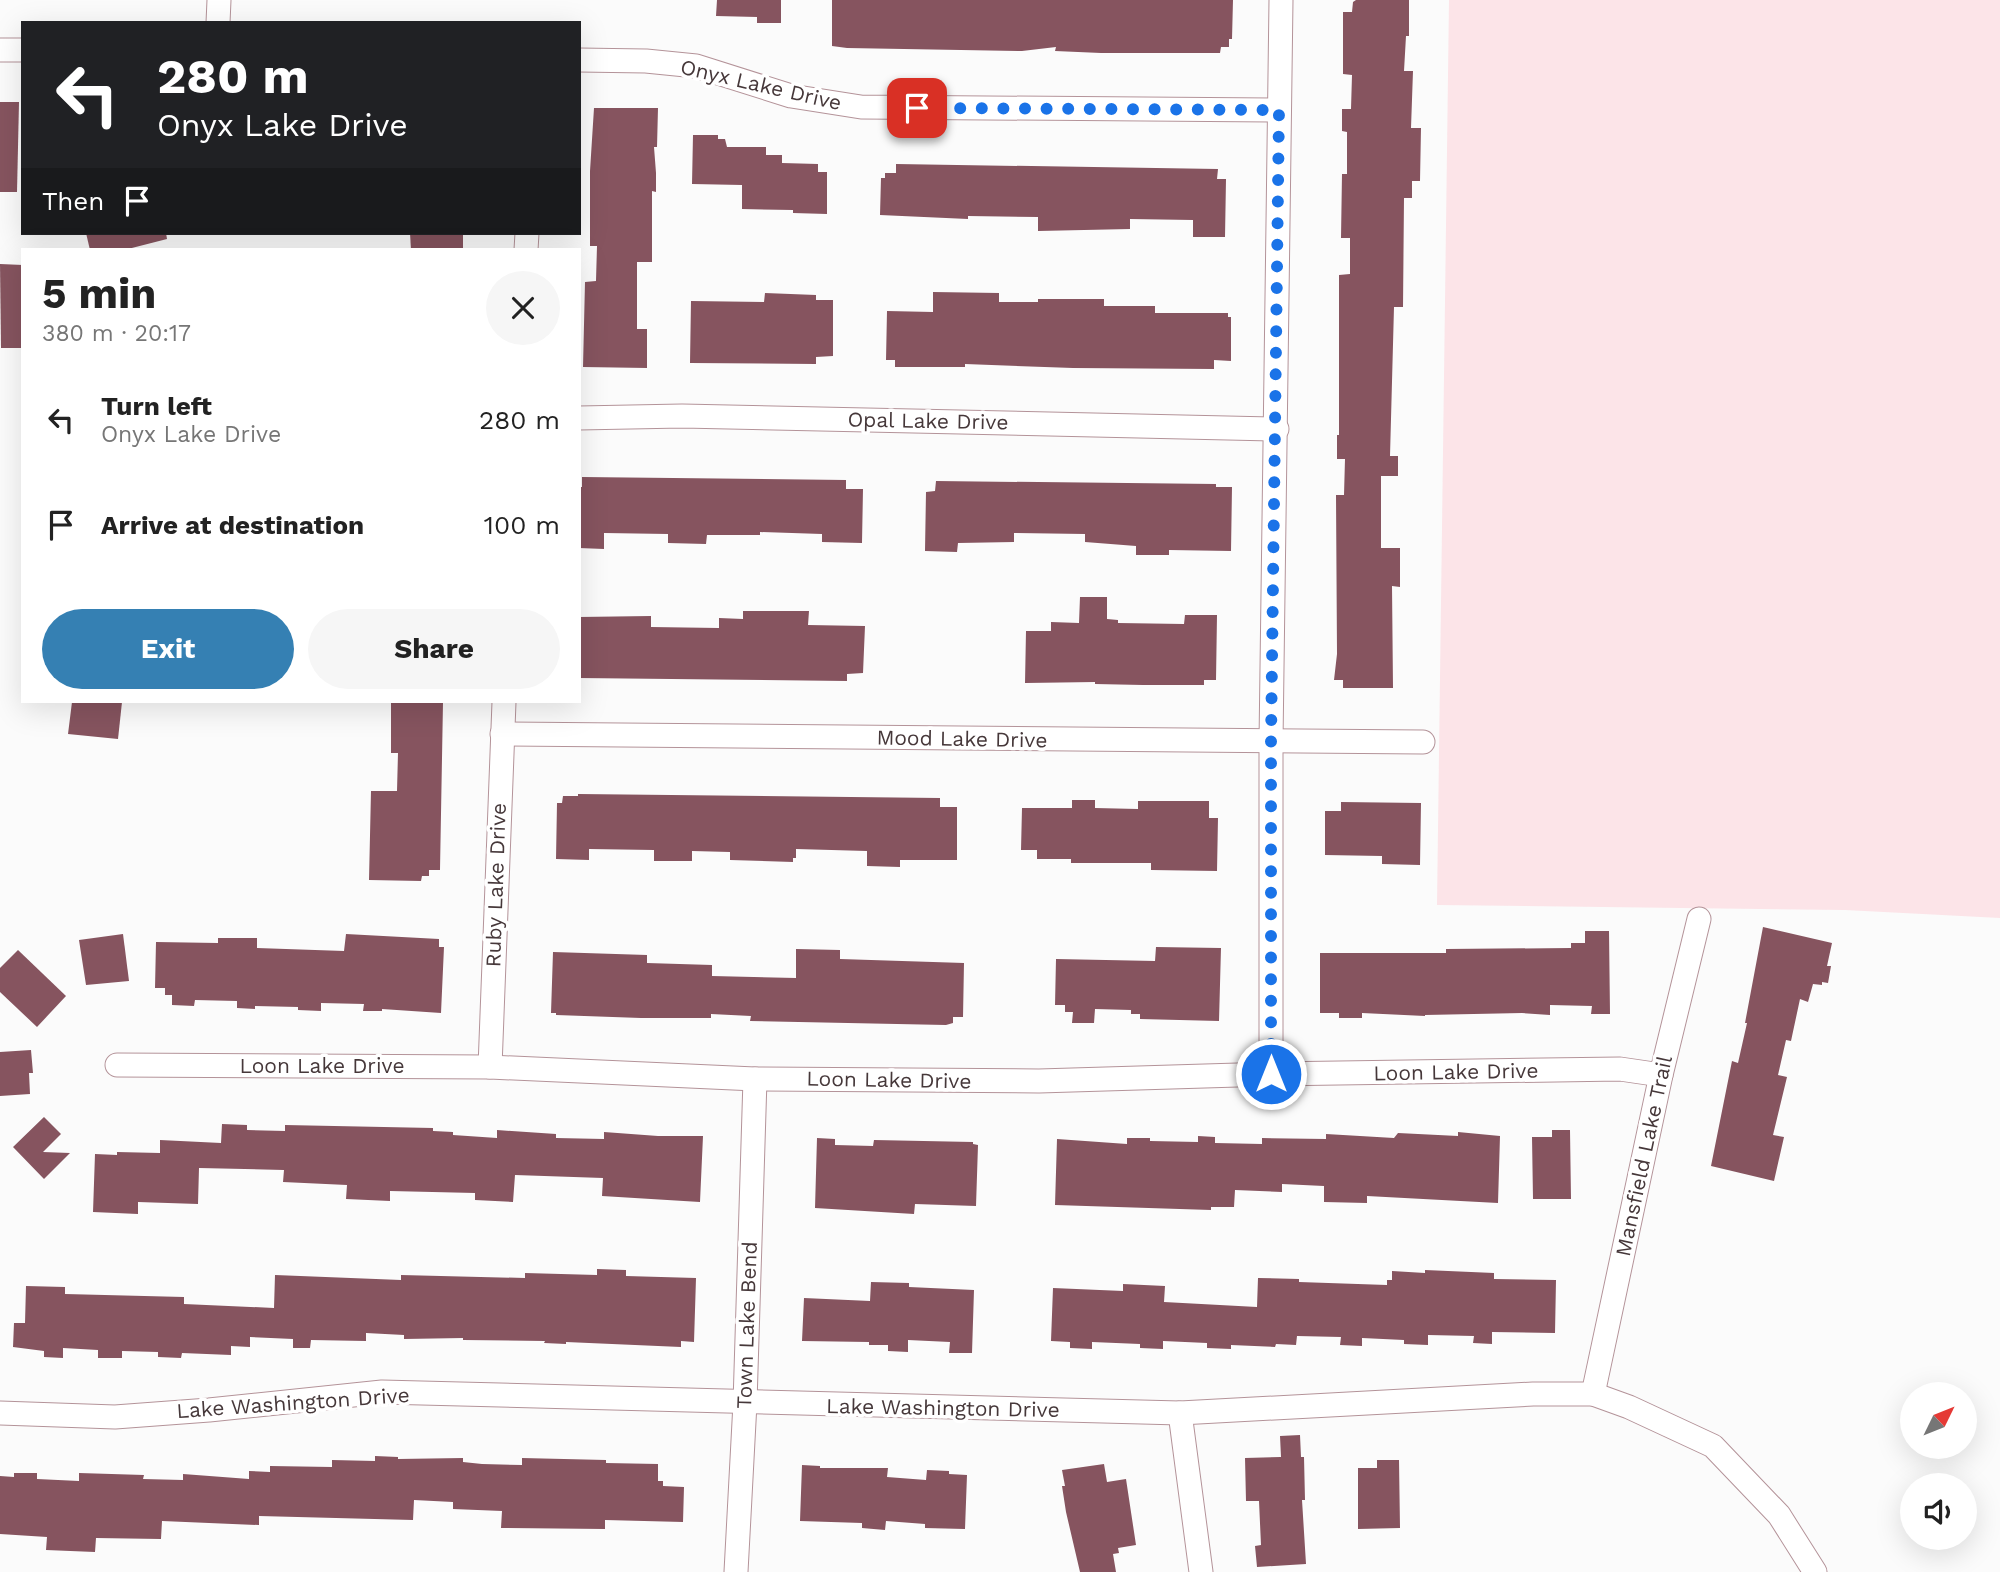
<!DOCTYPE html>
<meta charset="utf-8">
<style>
:root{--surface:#fff;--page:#f6f6f6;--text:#222;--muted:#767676;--accent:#3580b3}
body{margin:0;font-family:"Work Sans",sans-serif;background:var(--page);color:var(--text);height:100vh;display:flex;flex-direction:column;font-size:26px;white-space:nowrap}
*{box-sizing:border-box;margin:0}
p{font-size:23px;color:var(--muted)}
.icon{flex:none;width:38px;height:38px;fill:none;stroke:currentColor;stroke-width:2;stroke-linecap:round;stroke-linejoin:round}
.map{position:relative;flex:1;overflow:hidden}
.side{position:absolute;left:21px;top:248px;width:560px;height:455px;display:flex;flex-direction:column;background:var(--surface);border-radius:0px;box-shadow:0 7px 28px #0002}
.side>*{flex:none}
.top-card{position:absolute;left:21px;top:21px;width:560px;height:214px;border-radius:0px;box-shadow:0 7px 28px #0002;background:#202124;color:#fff;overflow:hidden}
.needle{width:46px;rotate:47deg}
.buttons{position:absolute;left:1900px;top:1382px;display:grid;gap:14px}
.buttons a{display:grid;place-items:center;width:77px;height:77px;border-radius:50%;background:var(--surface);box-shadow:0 7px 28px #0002;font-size:35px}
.pin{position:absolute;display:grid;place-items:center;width:60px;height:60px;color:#fff;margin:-30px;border-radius:14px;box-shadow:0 4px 10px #0006}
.me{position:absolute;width:77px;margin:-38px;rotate:0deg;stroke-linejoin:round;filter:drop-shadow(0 0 5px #0008)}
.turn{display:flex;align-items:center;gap:24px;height:147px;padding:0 21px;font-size:32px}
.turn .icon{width:91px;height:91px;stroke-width:2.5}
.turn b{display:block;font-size:49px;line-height:60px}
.then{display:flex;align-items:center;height:66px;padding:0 21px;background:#0003;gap:14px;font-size:26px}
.round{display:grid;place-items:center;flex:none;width:74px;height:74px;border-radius:37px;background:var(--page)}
.head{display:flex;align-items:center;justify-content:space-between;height:119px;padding:0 21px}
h1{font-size:42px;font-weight:700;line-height:52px}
.cta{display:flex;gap:14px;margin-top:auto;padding:14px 21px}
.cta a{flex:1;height:80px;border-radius:42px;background:var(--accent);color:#fff;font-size:28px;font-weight:700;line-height:80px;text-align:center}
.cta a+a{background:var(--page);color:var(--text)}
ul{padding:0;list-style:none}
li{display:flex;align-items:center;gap:21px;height:105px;padding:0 21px}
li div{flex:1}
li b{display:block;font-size:26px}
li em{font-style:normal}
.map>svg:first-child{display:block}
.green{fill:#fce4e8}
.building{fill:#86545f}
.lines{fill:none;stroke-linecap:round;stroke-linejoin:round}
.street-casing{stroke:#b49399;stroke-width:25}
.street{stroke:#fff;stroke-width:23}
.route{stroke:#1a73e8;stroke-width:12;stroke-dasharray:0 21.6}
.labels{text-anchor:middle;stroke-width:7;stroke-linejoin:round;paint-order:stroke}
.street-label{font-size:21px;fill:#46383a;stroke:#fff}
</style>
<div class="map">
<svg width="2000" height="1572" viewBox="0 0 2000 1572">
<rect width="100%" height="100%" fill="#fbfbfb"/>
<polygon class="green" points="1449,0 2000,0 2000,918 1845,910 1437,905"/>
<g class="building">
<polygon points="717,0 781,0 781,23 757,23 757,17 716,16"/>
<polygon points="832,0 1233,0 1232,39 1229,39 1229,47 1221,47 1220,53 1101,53 1055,51 1056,47 1022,51 847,48 832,46"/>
<polygon points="1356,0 1409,0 1409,36 1406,36 1404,71 1413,71 1411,128 1421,128 1420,181 1412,181 1412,198 1404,198 1403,307 1394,307 1390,456 1398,456 1398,476 1381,476 1381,548 1400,548 1400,587 1392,586 1393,688 1343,688 1343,680 1334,680 1337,654 1336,495 1344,495 1345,459 1337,459 1337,435 1339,435 1339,275 1350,274 1350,238 1341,238 1342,174 1347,174 1347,132 1342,131 1342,109 1351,109 1352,75 1343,74 1343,12 1352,12 1353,2"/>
<polygon points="0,102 19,102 17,192 0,192"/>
<polygon points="594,108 658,108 657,147 654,147 656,173 656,192 652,191 652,262 637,262 637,329 647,329 647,368 583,367 585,282 596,281 597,246 590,246 590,171"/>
<polygon points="693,135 718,135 718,139 725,139 727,147 766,147 766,155 782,155 782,163 818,164 818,172 827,172 827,214 793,213 793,210 742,209 742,185 692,184"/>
<polygon points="896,164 1218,169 1217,179 1226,179 1225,237 1193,237 1193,220 1130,219 1130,229 1038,231 1038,217 968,216 968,219 880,215 881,178 885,178 885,173 896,173"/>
<polygon points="86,233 166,233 167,239 124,250 90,250"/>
<polygon points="410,233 463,233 463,250 411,250"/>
<polygon points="0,264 23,265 23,348 1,348"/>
<polygon points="933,292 999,293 999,302 1038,302 1038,299 1104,299 1104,306 1155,306 1155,313 1228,313 1228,317 1231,317 1231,361 1214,360 1214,369 1073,368 965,364 965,367 895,367 895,360 886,360 887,311 933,312"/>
<polygon points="765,293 816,295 816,300 833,300 833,356 816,357 816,364 690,363 691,301 764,302"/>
<polygon points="582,477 846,480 846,489 863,489 862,543 822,542 822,534 760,532 760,535 707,535 706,544 668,543 668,534 604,533 604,549 579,548 579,487 582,487"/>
<polygon points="936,481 1216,484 1216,487 1232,487 1231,551 1169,550 1169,555 1136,555 1136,546 1085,542 1085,534 1014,533 1014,542 958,543 957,552 925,551 926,492 935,491"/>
<polygon points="1080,597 1107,597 1107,619 1118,620 1118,623 1184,624 1185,615 1217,615 1216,680 1204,680 1204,685 1143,685 1095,684 1095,682 1025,683 1026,631 1051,631 1051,622 1079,623"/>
<polygon points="743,611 809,611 808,625 865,626 863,673 847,674 847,681 579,678 579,617 651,616 651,627 719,628 719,618 743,619"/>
<polygon points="72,702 122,702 118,739 68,734"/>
<polygon points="391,702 443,702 440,870 429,870 429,876 422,876 421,881 369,880 371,791 397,791 398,753 391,753"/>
<polygon points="578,794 940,798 940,807 957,807 957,860 900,860 900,867 867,866 867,851 796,849 796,858 793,858 793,862 730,860 730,852 692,851 692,861 654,861 654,850 589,849 589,860 556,859 557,803 562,803 563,796 578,796"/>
<polygon points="1072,800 1095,800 1095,808 1138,809 1138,801 1209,801 1209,818 1218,818 1217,871 1151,870 1151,863 1071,863 1071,859 1037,859 1037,850 1021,850 1022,808 1072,808"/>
<polygon points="1341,802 1421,803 1420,865 1382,864 1382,856 1325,855 1325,811 1341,811"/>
<polygon points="1763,927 1832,943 1827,966 1831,966 1828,983 1822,982 1822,985 1813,984 1808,1002 1800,999 1791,1041 1786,1040 1778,1075 1787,1077 1773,1135 1784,1137 1774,1181 1711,1166 1732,1061 1738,1063 1747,1023 1745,1023"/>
<polygon points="1585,931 1609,931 1610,1014 1591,1014 1592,1006 1550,1005 1550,1015 1522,1013 1425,1015 1425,1016 1362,1013 1362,1018 1339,1018 1339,1013 1320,1013 1320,953 1446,953 1446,949 1571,948 1571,943 1585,943"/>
<polygon points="123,934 129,981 86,985 79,940"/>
<polygon points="346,934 439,939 439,947 444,947 441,1013 382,1009 382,1011 363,1011 364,1004 321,1003 321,1011 298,1010 298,1007 255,1006 255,1009 237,1008 237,1001 195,1000 194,1006 172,1005 172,995 165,995 165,988 155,988 156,942 218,943 218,938 257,938 257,948 344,951"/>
<polygon points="1156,947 1221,948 1219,1021 1140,1019 1140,1014 1131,1014 1131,1010 1095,1009 1094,1023 1072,1023 1073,1012 1065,1012 1065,1005 1055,1005 1056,959 1155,961"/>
<polygon points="796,949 840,950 840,959 964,963 963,1017 953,1017 953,1023 946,1025 750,1021 751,1016 711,1014 711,1018 641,1018 556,1015 556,1013 551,1013 553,952 647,955 647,963 712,965 712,976 796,978"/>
<polygon points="18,950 66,996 37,1027 0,992 0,968"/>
<polygon points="31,1050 33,1073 29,1073 30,1094 0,1096 0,1052"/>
<polygon points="44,1117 61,1134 43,1152 70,1153 44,1179 13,1147"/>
<polygon points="222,1124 247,1125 247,1130 285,1131 285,1125 433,1128 433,1131 453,1132 453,1135 497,1138 497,1130 556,1134 556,1138 604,1139 604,1132 658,1136 703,1136 700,1202 602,1196 603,1178 515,1175 513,1202 475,1200 475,1193 390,1191 390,1201 346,1199 347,1185 283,1182 284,1170 199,1168 198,1204 138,1202 138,1214 93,1212 95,1154 117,1155 117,1152 160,1153 160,1140 221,1143"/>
<polygon points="1552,1130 1570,1130 1571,1199 1533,1199 1532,1137 1552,1137"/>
<polygon points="1458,1132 1500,1136 1498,1203 1367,1196 1367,1203 1324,1202 1324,1186 1282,1184 1282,1192 1235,1190 1234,1207 1211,1207 1211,1210 1055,1205 1057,1139 1127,1144 1127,1138 1150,1138 1150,1141 1198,1142 1198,1136 1215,1137 1215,1143 1262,1144 1262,1138 1326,1139 1326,1134 1394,1138 1398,1133 1458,1136"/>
<polygon points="817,1138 835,1139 835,1145 873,1146 874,1140 973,1142 973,1144 978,1145 976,1206 915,1204 914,1214 815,1208"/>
<polygon points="597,1269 626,1270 626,1276 696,1278 694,1342 681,1341 681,1347 566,1342 566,1344 544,1343 545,1341 463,1340 463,1338 404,1339 404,1335 366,1333 366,1341 311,1340 310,1348 293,1348 293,1339 250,1337 250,1347 231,1346 231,1355 182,1353 181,1358 158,1357 158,1352 122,1351 122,1358 98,1358 98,1350 63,1348 63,1358 44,1357 44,1351 13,1347 14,1323 25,1323 26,1286 65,1287 65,1294 184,1297 184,1304 274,1308 275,1275 401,1280 401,1275 525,1278 525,1273 597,1275"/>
<polygon points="1425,1270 1494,1273 1494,1279 1556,1280 1555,1333 1492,1332 1492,1344 1473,1343 1474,1336 1428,1335 1428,1345 1404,1344 1404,1340 1362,1338 1362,1346 1340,1345 1341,1337 1297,1336 1296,1345 1276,1344 1275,1347 1231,1345 1231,1349 1207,1348 1207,1343 1163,1341 1163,1349 1140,1348 1140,1344 1092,1342 1092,1349 1070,1348 1070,1342 1051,1341 1053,1288 1123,1291 1123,1284 1165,1286 1164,1302 1257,1307 1258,1278 1299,1279 1299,1282 1387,1285 1387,1280 1392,1280 1392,1271 1425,1273"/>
<polygon points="871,1282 909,1283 909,1287 974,1290 972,1353 949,1353 950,1342 908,1340 908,1352 888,1351 888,1345 869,1345 869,1342 802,1341 804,1298 870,1301"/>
<polygon points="1300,1435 1301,1457 1304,1457 1305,1500 1302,1500 1306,1564 1257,1567 1255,1546 1261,1545 1259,1501 1246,1501 1245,1458 1281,1457 1280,1436"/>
<polygon points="375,1456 398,1457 398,1459 463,1458 463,1462 482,1464 522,1465 522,1458 606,1460 606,1463 658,1464 658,1481 663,1481 663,1486 684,1487 683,1522 605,1520 605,1529 501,1528 502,1511 453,1509 453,1502 414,1500 413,1520 259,1516 259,1525 162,1521 161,1539 96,1538 95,1552 46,1550 47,1537 0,1534 0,1476 14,1477 14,1473 37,1473 37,1479 79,1481 79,1473 144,1475 143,1479 183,1480 183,1474 249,1479 249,1471 270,1472 270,1466 332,1467 332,1460 375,1461"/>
<polygon points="1377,1460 1399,1460 1400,1528 1358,1529 1358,1468 1377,1468"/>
<polygon points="1104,1464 1107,1482 1126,1479 1136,1545 1118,1548 1119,1553 1113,1554 1116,1572 1080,1572 1066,1512 1062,1486 1065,1486 1062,1470"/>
<polygon points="802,1465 820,1466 820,1468 888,1468 887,1477 926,1480 927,1470 949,1471 949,1474 967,1475 965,1529 925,1528 925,1524 886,1521 885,1530 862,1528 862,1523 800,1521"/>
</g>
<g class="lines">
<defs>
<g id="street">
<polyline points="218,23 219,0"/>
<polyline points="0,50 23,50"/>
<polyline points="579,60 646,61 696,66 791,96 861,107 1279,110"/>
<polyline points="526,250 527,233"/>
<polyline points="579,418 682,416 1277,429"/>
<polyline points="502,734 1423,742"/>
<polyline points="117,1065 490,1067 755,1079 1039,1081 1271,1074 1620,1069 1661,1075"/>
<polyline points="490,1067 504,702"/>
<polyline points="1271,1074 1271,742 1281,0"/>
<polyline points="1593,1394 1661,1075 1699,919"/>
<polyline points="0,1413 115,1417 209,1410 382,1392 1180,1413 1533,1394 1593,1394 1629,1407 1713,1446 1779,1515 1815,1572"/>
<polyline points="1180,1413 1201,1572"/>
<polyline points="736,1572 745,1403 755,1079"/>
</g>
</defs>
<use href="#street" class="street-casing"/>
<use href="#street" class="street"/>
</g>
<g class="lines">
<polyline class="route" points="917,108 1279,110 1271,742 1271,1074"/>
</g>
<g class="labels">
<g class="street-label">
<text transform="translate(761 85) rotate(13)" y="7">Onyx Lake Drive</text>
<text transform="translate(928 421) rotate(1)" y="7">Opal Lake Drive</text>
<text transform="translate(962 739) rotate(1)" y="7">Mood Lake Drive</text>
<text transform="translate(496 885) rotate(-88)" y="7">Ruby Lake Drive</text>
<text x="322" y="1073">Loon Lake Drive</text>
<text transform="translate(1456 1072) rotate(-1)" y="7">Loon Lake Drive</text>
<text transform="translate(889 1080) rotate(1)" y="7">Loon Lake Drive</text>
<text transform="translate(1644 1156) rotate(-78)" y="7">Mansfield Lake Trail</text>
<text transform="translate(747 1325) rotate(-88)" y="7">Town Lake Bend</text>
<text transform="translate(293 1403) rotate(-4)" y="7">Lake Washington Drive</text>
<text transform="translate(943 1408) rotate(1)" y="7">Lake Washington Drive</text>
</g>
</g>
</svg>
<div class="buttons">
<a><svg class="needle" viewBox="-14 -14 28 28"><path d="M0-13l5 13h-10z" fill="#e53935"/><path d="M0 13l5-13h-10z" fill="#767676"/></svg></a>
<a><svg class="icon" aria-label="sound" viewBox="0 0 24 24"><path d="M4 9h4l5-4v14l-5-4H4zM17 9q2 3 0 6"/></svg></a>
</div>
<div class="pin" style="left:917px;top:108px;background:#d93025"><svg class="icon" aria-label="arrive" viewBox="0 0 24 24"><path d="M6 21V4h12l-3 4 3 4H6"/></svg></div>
<svg class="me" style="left:1271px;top:1074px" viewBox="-20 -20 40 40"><circle r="17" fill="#1a73e8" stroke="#fff" stroke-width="3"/><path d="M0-11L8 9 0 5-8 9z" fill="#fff"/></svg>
<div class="top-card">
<div class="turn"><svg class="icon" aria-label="left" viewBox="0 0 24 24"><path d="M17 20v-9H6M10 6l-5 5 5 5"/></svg><div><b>280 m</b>Onyx Lake Drive</div></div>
<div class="then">Then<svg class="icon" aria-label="arrive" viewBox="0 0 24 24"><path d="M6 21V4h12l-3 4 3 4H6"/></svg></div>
</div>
<section class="side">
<div class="head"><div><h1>5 min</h1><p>380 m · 20:17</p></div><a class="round"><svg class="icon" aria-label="close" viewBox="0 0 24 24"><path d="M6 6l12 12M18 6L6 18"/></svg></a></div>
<ul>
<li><svg class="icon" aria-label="left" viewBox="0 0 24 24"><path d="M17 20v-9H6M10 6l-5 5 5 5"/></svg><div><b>Turn left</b><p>Onyx Lake Drive</p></div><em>280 m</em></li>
<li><svg class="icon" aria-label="arrive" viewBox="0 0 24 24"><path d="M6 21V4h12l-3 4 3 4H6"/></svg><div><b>Arrive at destination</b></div><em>100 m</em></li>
</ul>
<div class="cta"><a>Exit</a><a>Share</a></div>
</section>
</div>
